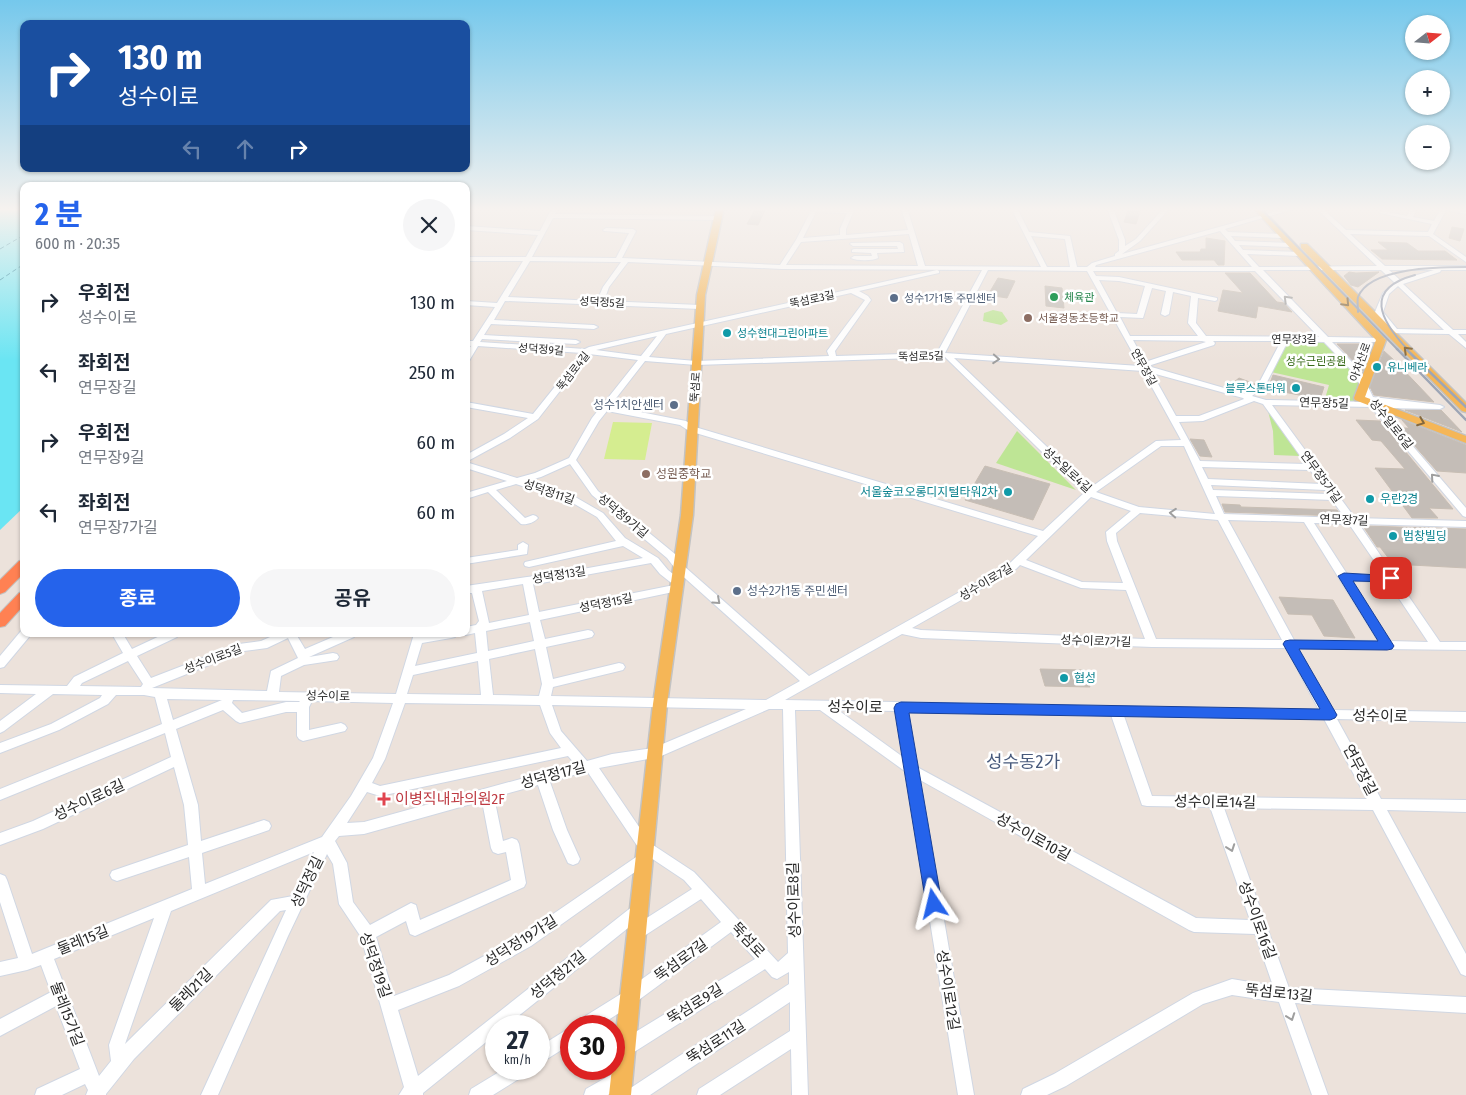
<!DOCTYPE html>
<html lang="ko">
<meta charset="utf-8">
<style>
:root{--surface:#fff;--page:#f6f6f7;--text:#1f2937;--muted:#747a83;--accent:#2563eb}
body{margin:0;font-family:"Fira Sans Condensed","Noto Sans KR",sans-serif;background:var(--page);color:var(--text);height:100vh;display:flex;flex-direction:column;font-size:19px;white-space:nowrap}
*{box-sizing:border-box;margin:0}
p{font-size:16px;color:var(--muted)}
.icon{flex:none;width:28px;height:28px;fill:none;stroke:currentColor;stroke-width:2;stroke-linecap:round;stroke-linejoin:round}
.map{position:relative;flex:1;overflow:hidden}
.details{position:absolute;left:20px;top:182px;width:450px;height:455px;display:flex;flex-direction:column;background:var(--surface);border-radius:10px;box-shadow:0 1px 4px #0004}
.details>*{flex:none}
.banner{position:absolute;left:20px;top:20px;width:450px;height:152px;border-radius:10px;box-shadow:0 1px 4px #0004;background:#1a4fa0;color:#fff;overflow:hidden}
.needle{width:32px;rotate:73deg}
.controls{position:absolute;left:1405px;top:15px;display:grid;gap:10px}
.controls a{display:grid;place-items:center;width:45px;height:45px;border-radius:50%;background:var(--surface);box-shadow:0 1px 4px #0004;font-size:25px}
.speed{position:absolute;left:485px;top:1015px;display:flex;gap:10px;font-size:25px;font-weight:700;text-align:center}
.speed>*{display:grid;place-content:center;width:65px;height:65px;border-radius:50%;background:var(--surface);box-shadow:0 1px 4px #0004;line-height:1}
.speed small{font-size:12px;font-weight:400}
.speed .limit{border:8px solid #d22;background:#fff;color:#111}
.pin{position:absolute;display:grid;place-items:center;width:42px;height:42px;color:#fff;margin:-21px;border-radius:10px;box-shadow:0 2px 8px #0006}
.me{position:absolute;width:55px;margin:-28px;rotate:350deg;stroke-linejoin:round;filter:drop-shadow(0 0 4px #0008)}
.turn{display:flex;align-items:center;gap:18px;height:105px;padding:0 15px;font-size:22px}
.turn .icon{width:65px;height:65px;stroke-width:2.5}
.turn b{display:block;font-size:35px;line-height:42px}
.lanes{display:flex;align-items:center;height:48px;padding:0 15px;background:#0003;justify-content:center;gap:25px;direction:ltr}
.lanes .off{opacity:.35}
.round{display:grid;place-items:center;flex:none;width:52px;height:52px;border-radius:26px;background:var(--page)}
.headline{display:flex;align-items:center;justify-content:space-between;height:85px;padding:0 15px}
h1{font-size:30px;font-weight:700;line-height:38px;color:var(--accent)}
.button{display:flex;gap:10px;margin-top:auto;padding:10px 15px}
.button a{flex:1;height:58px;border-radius:30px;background:var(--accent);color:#fff;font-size:20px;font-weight:700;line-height:58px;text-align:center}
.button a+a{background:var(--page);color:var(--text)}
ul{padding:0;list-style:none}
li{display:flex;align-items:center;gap:15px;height:70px;padding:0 15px}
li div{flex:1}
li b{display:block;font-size:19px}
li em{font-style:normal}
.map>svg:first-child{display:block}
.green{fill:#bee595}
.pitch{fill:#d5ed90}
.water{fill:#6ae5f3}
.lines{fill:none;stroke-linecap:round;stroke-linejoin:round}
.ferry{stroke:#097e98;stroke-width:1;stroke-dasharray:4.5 3;stroke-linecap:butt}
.building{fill:#c4bdb7;stroke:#c8beb4}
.minor-casing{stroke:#d0d7e3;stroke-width:2}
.major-casing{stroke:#c3c3c3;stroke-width:3}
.highway-casing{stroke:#c3c3c3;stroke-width:2}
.minor{fill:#fff;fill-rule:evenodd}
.major{fill:#f5b657;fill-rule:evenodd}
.highway{fill:#ff8153;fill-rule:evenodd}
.rail-far1{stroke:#9da5b5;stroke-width:2}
.rail{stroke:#9da5b5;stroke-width:2.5}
.oneway{stroke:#9f9f9f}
.oneway2{stroke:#85693e}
.route{fill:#2563eb;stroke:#184099}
.leisure-dot{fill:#2e9e5b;stroke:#fff;stroke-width:2}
.service-dot{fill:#5c6f8a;stroke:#fff;stroke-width:2}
.education-dot{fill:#8d6e63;stroke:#fff;stroke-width:2}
.culture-dot{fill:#0f9aa8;stroke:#fff;stroke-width:2}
.health-dot{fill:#e0444e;stroke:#fff;stroke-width:2}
.labels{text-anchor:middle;stroke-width:5;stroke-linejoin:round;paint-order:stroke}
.far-leisure-label{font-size:11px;fill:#27864d;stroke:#fff;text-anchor:start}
.far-service-label{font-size:11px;fill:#4e5e75;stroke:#fff;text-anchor:start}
.far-street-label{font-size:11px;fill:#2a2a2a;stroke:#fff}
.far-education-label{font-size:11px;fill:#785e54;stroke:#fff;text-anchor:start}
.far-culture-label{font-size:11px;fill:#0d838f;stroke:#fff;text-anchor:start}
.far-park-label{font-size:11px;fill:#366917;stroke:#fff}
.street-label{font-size:12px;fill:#2a2a2a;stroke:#fff}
.service-label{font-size:12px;fill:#4e5e75;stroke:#fff;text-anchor:end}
.education-label{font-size:12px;fill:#785e54;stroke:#fff;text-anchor:start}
.culture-label{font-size:12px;fill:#0d838f;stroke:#fff;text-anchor:start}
.near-street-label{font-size:15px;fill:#2a2a2a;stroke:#fff}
.near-health-label{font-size:15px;fill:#be3a42;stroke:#fff;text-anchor:start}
.near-quarter-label{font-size:18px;fill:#485a7c;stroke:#fff}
</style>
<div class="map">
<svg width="1466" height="1095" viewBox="0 0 1466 1095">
<rect width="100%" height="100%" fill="#ece2db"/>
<g class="green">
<polygon points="993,310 1002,312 1008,321 1001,325 983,321 984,313"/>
<polygon points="1289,341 1325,341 1353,372 1370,403 1324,402 1329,385 1271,372"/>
<polygon points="1267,407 1300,456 1274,455 1273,431"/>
<polygon points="1017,431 1076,490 996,463"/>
</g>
<polygon class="pitch" points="613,422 652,423 645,460 604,459"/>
<polygon class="water" points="0,208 24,208 24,507 0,530"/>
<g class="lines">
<g class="ferry">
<polyline points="0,249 24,235"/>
<polyline points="0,280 24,264"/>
</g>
</g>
<g class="building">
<polygon points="756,208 766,208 758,225 747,224"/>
<polygon points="1129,208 1141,208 1136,224 1124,222"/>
<polygon points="1452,227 1464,229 1460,241 1449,238"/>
<polygon points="1206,238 1225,241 1224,265 1218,265 1214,260 1182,260 1176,252 1200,252 1201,249 1206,249"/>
<polygon points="1378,242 1407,243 1418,251 1445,251 1457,260 1382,259 1371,250 1388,250"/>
<polygon points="1349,272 1356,273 1379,272 1358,287 1351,285 1344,276"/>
<polygon points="1225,273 1250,273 1277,302 1284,303 1292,312 1258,306 1256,318 1218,311 1223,290 1243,293"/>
<polygon points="998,278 1015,281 1007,298 988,295"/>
<polygon points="1045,286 1062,288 1064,308 1046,306"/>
<polygon points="1337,344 1373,344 1362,371 1361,369"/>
<polygon points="1384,351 1395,361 1434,402 1374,395 1370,387"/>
<polygon points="1273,375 1324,387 1320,399 1268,389"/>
<polygon points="1239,378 1255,384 1245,392 1228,387"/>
<polygon points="1405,410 1441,410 1462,432"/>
<polygon points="1356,420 1380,421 1453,509 1429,508 1438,518 1412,518 1375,468 1405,469 1381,441 1372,440"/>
<polygon points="1402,420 1466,445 1466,473 1437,471 1399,428 1409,428"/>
<polygon points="1190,439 1204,440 1212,457 1200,456"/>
<polygon points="985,466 1050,484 1033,520 965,500"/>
<polygon points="1222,504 1240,505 1241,507 1337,510 1341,516 1225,512"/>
<polygon points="1363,526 1466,529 1466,568 1393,564 1380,547 1377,547"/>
<polygon points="1279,597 1333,600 1355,638 1324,636 1312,615 1288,614"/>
<polygon points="1040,669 1083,670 1090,687 1045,686"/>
</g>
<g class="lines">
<defs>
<g id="minor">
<path d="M552,208H558L555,214L718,216L721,218L718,220L553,218L532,257L616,258L629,233L604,231L603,230L606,228L633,229L636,231L622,258L780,265L796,240L812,209L855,208L846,229V235L908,230L901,208H907L925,266L1041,267L1011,208H1017L1029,232L1070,236L1077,267H1087L1092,263L1115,256V254L1119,251V240L1107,208H1113L1125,240V246L1136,239L1164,208H1170L1140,241L1122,254L1287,208H1297L1225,229L1228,232L1282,234L1285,236L1282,238L1231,236L1235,241L1291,243L1294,245L1291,247L1239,245L1243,250L1300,252L1303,254L1300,256L1247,254L1259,267L1377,266L1316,208H1322L1346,230L1428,232L1432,224L1380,213L1383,208H1389L1387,212L1407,216L1411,208H1417L1413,217L1434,221L1441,208L1466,210V214L1446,210L1433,234L1466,257V262L1429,236L1350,234L1385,266H1466V270H1441L1440,272L1403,284L1453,330H1466V334H1458L1466,342V348L1449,334L1386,333V329H1389L1375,312L1383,293L1395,283L1381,270H1263L1328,337L1384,338L1385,340L1381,342H1332L1360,370L1373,397L1440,405L1444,407L1440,409L1380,408L1466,508V517L1463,516L1371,407L1272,405L1355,518L1466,521V527L1359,524L1440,642H1466V650L1298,648L1332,710L1466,712V722L1337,719L1381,799L1466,800V812L1387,810L1466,954V976L1461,974L1373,810L1224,808L1289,988L1466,997V1013L1295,1003L1328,1095H1312L1279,1002L1232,995L1203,1004L1066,1086L1047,1095H1021L1023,1089L1054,1074L1193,993L1232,979L1273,986L1255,934L1194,932L1189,930L920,780L974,1095H958L906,772L820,710H795L808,1095H792L791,1049L720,1095H697L699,1089L790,1031V1002L650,1095H627L629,1089L789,984V972L777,979L772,977L765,969L631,1054L625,1056L619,1054L617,1048L619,1042L755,959L731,932L636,1002L599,1026H577L579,1020L624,992L721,922L701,899L641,938L636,940L631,938L629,933L631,928L692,889L684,880L651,858L649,862L531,946L459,986L398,1010L418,1076L633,906L638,904L643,906L645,911L643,916L506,1026H496V1034L423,1093V1095H399L404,1087L361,937L339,904L333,864L327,854L288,936L218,1095H201L286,910L280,911L134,1059L106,1094V1095H86L88,1090L85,1084L62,1095H35L37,1089L80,1069L56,1006L0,1036V1019L51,992L41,965L27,970L0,976V962L18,958L0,902V874L5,876L7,880L32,954L192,889L189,857L117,881L112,879L110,875L112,871L188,845L184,805L174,767L43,829L0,845V833L33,821L171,757L165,733L0,800V789L162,724L155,697L144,695H116L108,704L59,730L0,753V743L51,724L100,698L102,695L53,694L4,731L0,733V721L36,694L0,693V685L67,686L74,677L123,653L112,634H123L132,649L164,634H178L177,637L137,656L151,678L239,644L261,641L277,634H296L305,649L340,634H355L354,637L309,657L333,653L337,654L339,657L337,660L304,665L281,676L279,692L396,694L414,634H457L455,637L451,638L422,643L415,666L477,653L475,633L466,635L462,634H466V627L476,625L479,621L472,593H466V586L527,577L535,576L539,577L643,558L623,546L529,567L525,566L524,564L525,562L616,541L597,517L571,502L516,484L496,490L525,518L533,515L536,516L538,518C534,523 526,525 521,524L488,492L466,499V493L507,481L466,468V462L517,478L535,473L569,458L592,418L638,360L589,354L538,419L510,438L466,462V455L504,434L528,418L466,407V402L533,414L582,353L478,346L469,361H466V353L471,346L466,345V341H473L495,307L466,305V301L497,303L523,261H466V257H526L538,235L466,230V226L540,231ZM816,212L847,213L840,229V235L803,238ZM1220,231L1252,267H1095L1096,265ZM909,234L918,266L786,265L801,242ZM1031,236L1065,239L1070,267H1047ZM530,261L618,262H621L603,287L597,301L508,297ZM628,262L782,269L982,270L937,353L836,356L835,351L871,300L868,296L859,291L939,273V271L937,270L589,347L585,349L480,342L482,339L576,344L580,342L576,340L484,335L491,324L594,329L598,327L594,325L494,320L505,301L700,309L703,307L700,305L604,301L609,287ZM988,270L1087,271L1140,366L945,353ZM1389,270H1434L1400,280ZM1093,271H1255L1319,337L1206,336L1196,323L1198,298L1215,301L1217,300V298L1119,277L1096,276ZM1099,280L1119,281L1145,286L1137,314L1117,313ZM1398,286L1444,330L1397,329L1383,312L1389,294ZM1152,288L1166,291L1161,314L1165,316L1169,314L1173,292L1191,296L1188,323L1198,336H1130L1120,317L1143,318ZM851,293L865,300L827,351L829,356L696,361L649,357L666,334ZM657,336L641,356L596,350ZM1133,340L1202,341L1206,342L1145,362ZM1213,341H1281L1259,383L1245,394L1148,366L1214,345L1215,343ZM1288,341L1324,342L1354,373L1365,396H1357V400L1368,402L1266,400L1252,396L1266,384ZM945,357L1084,493L1043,531L695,427L686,421L610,406L645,361L696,365ZM954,358L1143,371L1181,440L1156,441L1090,488ZM1152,373L1243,398L1244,399L1199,416H1176ZM1254,401L1263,404L1306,464L1200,461L1179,422L1203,421ZM607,411L680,425L689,431L1038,536L1008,565L809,676L685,567L675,554L598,491L576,460L599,421ZM1161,446H1184L1215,514L1139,507L1096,492ZM570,464L592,495L667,558L677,571L800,681L766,700L551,696L553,687L619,671L623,670L625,667L623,664L619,663L553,679L546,647L588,638L592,637L594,634L592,631L588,630L545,639L540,620L678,591L683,588L682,581L668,570L658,558L625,538L603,513L577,498L526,481L541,477ZM1202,467L1310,470L1321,484L1208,479ZM1211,485L1325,490L1328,494L1213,490ZM1216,496L1332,500L1345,518L1224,514ZM1091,497L1131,511L1106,532L1107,541L1123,583L1082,582L1026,560ZM1140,513L1218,520L1282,640L1156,639L1117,541L1116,533ZM1228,520L1304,522L1378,641L1294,640ZM1314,523L1349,524L1384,575L1347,574ZM651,563L660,574L674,585L539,612L533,584H536ZM1020,565L1081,588L1126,590L1145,639L921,630L912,628L1016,569ZM1351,581L1388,582L1428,642L1390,641ZM523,584L529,615L489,623L482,591ZM530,622L534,641L488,651L486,631ZM902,634L921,638L1152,647L1286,648L1319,710L785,700ZM288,638L298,658L271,671L267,691L152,688L244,651L267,648ZM535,649L542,684L539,696L493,695L489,659ZM128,661L143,684L141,687L80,686L82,683ZM478,661L481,695L407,694L413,675ZM167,699L222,700L173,720ZM233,700L300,701L299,702H286L242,713L232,703ZM312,701L393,703L373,758L351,796L322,837L205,884L202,853L269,830L271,826L269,822L264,820L201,841L198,805L176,729L223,710L236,721L240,723L286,712H297V736L299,739L303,741L345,731L347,728L345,725L341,723L309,730V707ZM405,703L540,705L550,733L561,748L380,786L372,783L385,759ZM552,705L746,709L653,748L612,754L587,761L561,731ZM769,709H783L788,953L778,962L694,872L650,843L599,768L659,757ZM838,710L896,711L903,757ZM908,712L1111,715L1142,805L1147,806L1210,807L1250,920L1196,918L917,767ZM1124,716L1324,719L1367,799L1152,796ZM568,756L575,764L364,822L347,823L367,792L380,796ZM587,771L642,853L521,936L449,975L394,996L376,937L406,921L410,934L415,936L524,887L526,883L519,844L517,840L512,838L503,841L494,797L538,785L553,830L568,863L573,865L578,863L580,859L567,830L550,782ZM482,801L491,848L493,852L498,854L506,852L511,880L420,920L416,905L411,903L370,925L353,902L347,863L335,841L339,836L364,834ZM314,852L293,896L271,900L125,1044L171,911ZM154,918L109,1045L111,1061L99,1076L54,959Z"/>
<path d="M900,242L903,244L904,252L877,253L878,258C872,261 857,261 851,258L854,256H872L871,253L852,252V250L854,249H898L897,246H853L850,244L851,243Z"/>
<polygon points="523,542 528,545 527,554 466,564 466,558 518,550 518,545"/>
<polygon points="24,630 24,634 30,634 29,637 4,667 0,668 0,656 21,631"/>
<polygon points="571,1027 571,1044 539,1064 539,1047"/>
<polygon points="504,1069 527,1069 525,1075 493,1095 469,1095 471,1089"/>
<polygon points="621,1069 627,1071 629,1077 627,1083 608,1095 584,1095 586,1089"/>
</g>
<g id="major">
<polygon points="716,208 724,208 705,295 693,515 667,704 631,1095 609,1095 653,704 681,515 697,295"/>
<polygon points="1253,208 1261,208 1386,340 1365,397 1466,436 1466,443 1355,400 1354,398 1376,340"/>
<polygon points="1301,244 1307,244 1466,403 1466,412 1462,411 1301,248"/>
</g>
<g id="highway">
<polygon points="24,560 24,573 5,592 0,594 0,580 19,561"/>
<polygon points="24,591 24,605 5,626 0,627 0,613 19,593"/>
</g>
</defs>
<use href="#minor" class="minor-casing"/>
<use href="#major" class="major-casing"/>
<use href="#highway" class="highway-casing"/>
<use href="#minor" class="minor"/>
<use href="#major" class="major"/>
<use href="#highway" class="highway"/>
<g class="rail-far1">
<polyline points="1260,208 1398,350"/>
<path d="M1358,312C1358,308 1357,301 1358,297C1370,267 1440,267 1466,267"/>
<path d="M1408,350C1380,320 1363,289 1415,275"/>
</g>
<g class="rail">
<polyline points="1397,349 1466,420"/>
<polyline points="1406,349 1466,407"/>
</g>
</g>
<defs><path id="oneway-chevron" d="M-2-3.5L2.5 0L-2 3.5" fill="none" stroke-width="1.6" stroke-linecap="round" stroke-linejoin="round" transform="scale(1.25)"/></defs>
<g class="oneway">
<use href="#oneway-chevron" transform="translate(1287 299) rotate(-135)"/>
<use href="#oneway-chevron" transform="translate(996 359) rotate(4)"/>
<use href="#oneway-chevron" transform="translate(1434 477) rotate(-131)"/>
<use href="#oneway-chevron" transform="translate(1173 513) rotate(-176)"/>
<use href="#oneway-chevron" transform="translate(717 601) rotate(42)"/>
<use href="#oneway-chevron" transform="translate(1231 848) rotate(70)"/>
<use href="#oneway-chevron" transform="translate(1291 1017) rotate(70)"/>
</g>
<g class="oneway2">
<use href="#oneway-chevron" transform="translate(1346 303) rotate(47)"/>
<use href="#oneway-chevron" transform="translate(1407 350) rotate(-135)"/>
<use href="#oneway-chevron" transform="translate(1421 422) rotate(21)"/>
</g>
<linearGradient id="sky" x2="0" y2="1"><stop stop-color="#75c8ec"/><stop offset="0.58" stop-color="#f6f2ef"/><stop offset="1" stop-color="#f6f2ef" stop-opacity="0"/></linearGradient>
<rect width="1466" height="361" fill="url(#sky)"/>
<polygon class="route" points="1344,573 1395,576 1397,578 1391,582 1353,581 1394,646 1392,649 1387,650 1299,649 1337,715 1335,718 1330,720 909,713 942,904 940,909 934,912 928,909 926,904 894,708 896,704 901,702 1320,709 1283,644 1285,641 1290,640 1378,641 1338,576"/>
<circle class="leisure-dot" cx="1054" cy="297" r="5"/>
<g class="service-dot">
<circle cx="894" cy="298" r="5"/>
<circle cx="674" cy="405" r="5"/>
<circle cx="737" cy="591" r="5"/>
</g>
<g class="education-dot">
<circle cx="1028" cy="318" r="5"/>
<circle cx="646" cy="474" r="5"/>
</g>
<g class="culture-dot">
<circle cx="727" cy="333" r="5"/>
<circle cx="1377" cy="367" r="5"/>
<circle cx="1296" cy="388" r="5"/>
<circle cx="1008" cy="492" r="5"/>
<circle cx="1370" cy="499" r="5"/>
<circle cx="1393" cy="536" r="5"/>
<circle cx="1064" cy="678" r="5"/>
</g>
<path class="health-dot" d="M381.5 791.5h5v5h5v5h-5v5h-5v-5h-5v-5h5z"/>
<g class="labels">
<g class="far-leisure-label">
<text x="1064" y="301">체육관</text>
</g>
<g class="far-service-label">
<text x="904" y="302">성수1가1동 주민센터</text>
</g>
<g class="far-street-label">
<text transform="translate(812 299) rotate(-12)" y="4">뚝섬로3길</text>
<text transform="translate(602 302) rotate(3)" y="4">성덕정5길</text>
<text x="1294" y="343">연무장3길</text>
<text transform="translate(541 349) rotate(4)" y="4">성덕정9길</text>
<text transform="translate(921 356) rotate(-1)" y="4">뚝섬로5길</text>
<text transform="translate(1360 362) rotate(-70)" y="4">아차산로</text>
<text transform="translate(1144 367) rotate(61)" y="4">연무장길</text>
<text transform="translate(573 371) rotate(-52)" y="4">뚝섬로4길</text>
<text transform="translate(695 387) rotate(-86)" y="4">뚝섬로</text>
</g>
<g class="far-education-label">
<text x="1038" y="322">서울경동초등학교</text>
</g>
<g class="far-culture-label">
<text x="737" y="337">성수현대그린아파트</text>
<text x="1387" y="371">유니베라</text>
<text x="1286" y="392" text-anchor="end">블루스톤타워</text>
</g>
<g class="far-park-label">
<text x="1316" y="365">성수근린공원</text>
</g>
<g class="street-label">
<text transform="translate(1324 403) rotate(2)" y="4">연무장5길</text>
<text transform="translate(1391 424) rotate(51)" y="4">성수일로6길</text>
<text transform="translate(1067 470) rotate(42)" y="4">성수일로4길</text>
<text transform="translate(1321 477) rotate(54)" y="4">연무장5가길</text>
<text transform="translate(549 492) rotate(19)" y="4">성덕정11길</text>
<text transform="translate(623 516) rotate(40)" y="4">성덕정9가길</text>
<text transform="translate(1344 520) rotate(2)" y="4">연무장7길</text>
<text transform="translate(559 575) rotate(-9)" y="4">성덕정13길</text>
<text transform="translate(986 582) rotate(-31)" y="4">성수이로7길</text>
<text transform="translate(606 603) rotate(-11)" y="4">성덕정15길</text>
<text transform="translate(1096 641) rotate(2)" y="4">성수이로7가길</text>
<text transform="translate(213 659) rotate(-21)" y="4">성수이로5길</text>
<text transform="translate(328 696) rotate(1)" y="4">성수이로</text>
</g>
<g class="service-label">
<text x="664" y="409">성수1치안센터</text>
<text x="747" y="595" text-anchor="start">성수2가1동 주민센터</text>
</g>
<g class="education-label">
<text x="656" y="478">성원중학교</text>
</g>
<g class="culture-label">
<text x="998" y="496" text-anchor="end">서울숲코오롱디지털타워2차</text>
<text x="1380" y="503">우란2경</text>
<text x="1403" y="540">범창빌딩</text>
<text x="1074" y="682">협성</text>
</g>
<g class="near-street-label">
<text transform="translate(855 707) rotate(1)" y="5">성수이로</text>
<text transform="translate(1380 716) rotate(1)" y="5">성수이로</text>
<text transform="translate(1360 770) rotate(62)" y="5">연무장길</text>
<text transform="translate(553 775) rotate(-15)" y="5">성덕정17길</text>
<text transform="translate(89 800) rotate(-25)" y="5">성수이로6길</text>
<text transform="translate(1215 802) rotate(1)" y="5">성수이로14길</text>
<text transform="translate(1033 837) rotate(29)" y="5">성수이로10길</text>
<text transform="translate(307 882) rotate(-64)" y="5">성덕정길</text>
<text transform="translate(794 900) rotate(-92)" y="5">성수이로8길</text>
<text transform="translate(1257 920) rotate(70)" y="5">성수이로16길</text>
<text transform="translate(83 940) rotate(-22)" y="5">둘레15길</text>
<text transform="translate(748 940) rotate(47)" y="5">뚝섬로</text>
<text transform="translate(521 941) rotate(-32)" y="5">성덕정19가길</text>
<text transform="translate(681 960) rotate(-36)" y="5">뚝섬로7길</text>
<text transform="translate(375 965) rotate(71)" y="5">성덕정19길</text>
<text transform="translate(558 975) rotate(-39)" y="5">성덕정21길</text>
<text transform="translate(191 990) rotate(-45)" y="5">둘레21길</text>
<text transform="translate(948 990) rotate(81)" y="5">성수이로12길</text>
<text transform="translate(1279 993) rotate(6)" y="5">뚝섬로13길</text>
<text transform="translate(695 1004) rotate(-32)" y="5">뚝섬로9길</text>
<text transform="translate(67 1014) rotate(69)" y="5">둘레15가길</text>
<text transform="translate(716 1042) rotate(-33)" y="5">뚝섬로11길</text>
</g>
<g class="near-health-label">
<text x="395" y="804">이병직내과의원2F</text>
</g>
<g class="near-quarter-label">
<text x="1023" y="768">성수동2가</text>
</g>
</g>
</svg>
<div class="controls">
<a><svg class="needle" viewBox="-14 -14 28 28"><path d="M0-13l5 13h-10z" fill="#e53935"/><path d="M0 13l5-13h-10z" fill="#747a83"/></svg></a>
<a>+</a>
<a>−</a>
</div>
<div class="speed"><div>27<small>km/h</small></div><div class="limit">30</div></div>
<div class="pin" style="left:1391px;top:578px;background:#d93025"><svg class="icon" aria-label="arrive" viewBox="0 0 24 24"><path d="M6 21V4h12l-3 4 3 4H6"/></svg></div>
<svg class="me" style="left:934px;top:904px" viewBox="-20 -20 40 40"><path d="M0-17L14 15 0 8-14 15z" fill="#2563eb" stroke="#fff" stroke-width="4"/></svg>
<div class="banner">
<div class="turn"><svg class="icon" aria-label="right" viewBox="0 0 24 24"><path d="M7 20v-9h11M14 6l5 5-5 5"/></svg><div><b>130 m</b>성수이로</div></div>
<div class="lanes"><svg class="icon off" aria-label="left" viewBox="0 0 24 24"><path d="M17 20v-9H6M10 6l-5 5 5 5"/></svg><svg class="icon off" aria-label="ahead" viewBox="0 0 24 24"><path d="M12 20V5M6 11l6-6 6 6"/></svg><svg class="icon" aria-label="right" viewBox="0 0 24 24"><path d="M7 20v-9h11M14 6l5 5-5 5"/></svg></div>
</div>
<section class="details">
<div class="headline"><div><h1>2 분</h1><p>600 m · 20:35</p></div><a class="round"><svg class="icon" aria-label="close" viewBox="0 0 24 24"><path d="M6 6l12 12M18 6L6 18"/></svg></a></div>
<ul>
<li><svg class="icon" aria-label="right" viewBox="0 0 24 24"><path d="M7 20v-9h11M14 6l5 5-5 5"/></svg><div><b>우회전</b><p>성수이로</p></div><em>130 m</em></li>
<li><svg class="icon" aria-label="left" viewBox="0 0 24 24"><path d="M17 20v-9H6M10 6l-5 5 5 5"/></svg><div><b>좌회전</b><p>연무장길</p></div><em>250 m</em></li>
<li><svg class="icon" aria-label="right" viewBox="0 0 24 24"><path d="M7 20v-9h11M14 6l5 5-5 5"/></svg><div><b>우회전</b><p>연무장9길</p></div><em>60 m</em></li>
<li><svg class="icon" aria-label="left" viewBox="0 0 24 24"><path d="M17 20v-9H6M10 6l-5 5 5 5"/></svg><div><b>좌회전</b><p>연무장7가길</p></div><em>60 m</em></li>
</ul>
<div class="button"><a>종료</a><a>공유</a></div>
</section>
</div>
